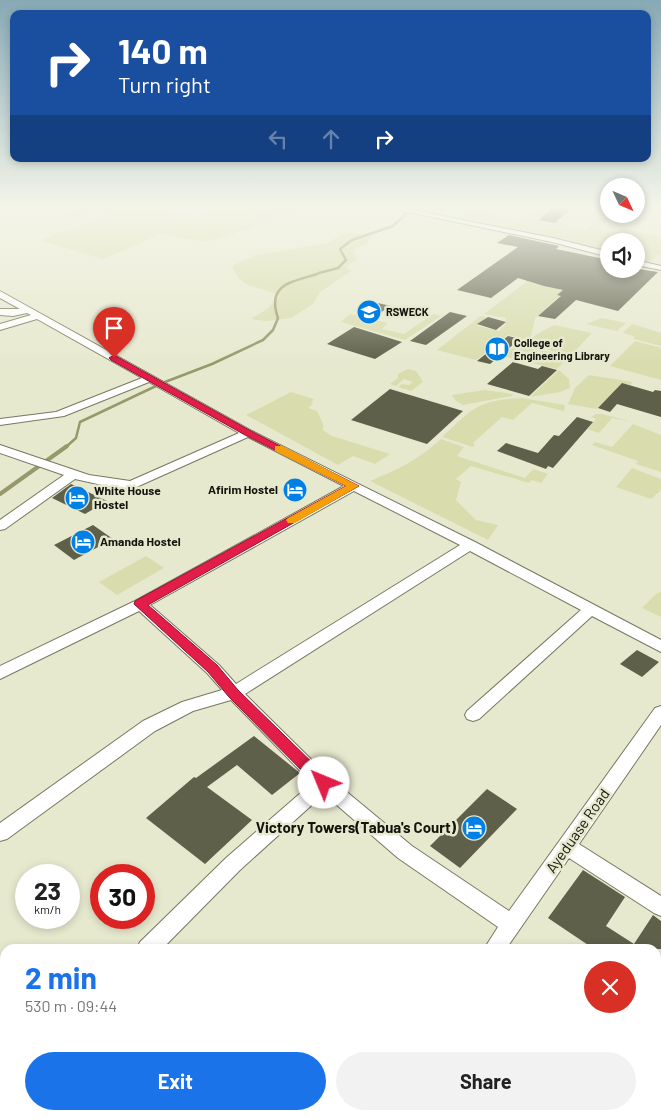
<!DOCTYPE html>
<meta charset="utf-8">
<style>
:root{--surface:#fff;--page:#f2f2f2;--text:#222;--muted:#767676;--accent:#1a73e8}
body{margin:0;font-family:Barlow,sans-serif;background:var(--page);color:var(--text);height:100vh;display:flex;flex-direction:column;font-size:19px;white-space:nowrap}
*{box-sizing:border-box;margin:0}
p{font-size:16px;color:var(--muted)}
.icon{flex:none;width:28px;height:28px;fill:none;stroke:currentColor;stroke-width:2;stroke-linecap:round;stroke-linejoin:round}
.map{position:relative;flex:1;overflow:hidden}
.side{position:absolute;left:0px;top:944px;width:661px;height:176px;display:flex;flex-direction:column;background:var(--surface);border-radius:15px 15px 0 0;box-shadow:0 2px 8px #0003}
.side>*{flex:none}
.top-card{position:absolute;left:10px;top:10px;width:641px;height:152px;border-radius:10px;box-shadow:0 2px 8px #0003;background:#1a4fa0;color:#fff;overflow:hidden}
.needle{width:32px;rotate:134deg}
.tools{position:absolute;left:600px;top:178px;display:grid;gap:10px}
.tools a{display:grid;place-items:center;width:45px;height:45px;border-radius:50%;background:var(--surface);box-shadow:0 2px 8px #0003;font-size:25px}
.speed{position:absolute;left:15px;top:864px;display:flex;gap:10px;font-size:25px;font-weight:700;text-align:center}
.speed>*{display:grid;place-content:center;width:65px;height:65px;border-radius:50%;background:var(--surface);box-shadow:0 2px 8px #0003;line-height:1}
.speed small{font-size:12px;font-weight:400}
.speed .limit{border:8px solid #d22;background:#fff;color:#111}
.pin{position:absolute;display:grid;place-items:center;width:42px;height:42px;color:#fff;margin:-51px -21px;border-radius:50% 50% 50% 0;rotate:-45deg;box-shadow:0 0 5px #0007}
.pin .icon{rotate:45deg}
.me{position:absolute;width:55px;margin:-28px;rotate:315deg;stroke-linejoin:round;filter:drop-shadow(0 0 4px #0008)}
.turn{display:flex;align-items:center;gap:18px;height:105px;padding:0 25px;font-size:22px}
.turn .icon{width:65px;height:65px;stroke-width:2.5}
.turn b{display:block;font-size:35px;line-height:42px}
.lanes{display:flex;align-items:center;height:48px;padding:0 25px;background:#0003;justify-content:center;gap:25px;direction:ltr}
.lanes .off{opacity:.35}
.round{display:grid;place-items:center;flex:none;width:52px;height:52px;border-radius:26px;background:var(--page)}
.headline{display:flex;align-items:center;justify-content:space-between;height:85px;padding:0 25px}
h1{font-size:30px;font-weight:700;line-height:38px;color:var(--accent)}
.action{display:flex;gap:10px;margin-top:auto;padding:10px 25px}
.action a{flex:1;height:58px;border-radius:30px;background:var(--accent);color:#fff;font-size:20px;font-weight:700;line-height:58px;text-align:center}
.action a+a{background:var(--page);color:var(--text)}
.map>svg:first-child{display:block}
.green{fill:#d9ddae}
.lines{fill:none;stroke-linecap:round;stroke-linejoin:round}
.stream-far1{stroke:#969969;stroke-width:2.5}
.stream{stroke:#969969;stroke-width:4}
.building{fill:#5f604a}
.minor-casing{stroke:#777861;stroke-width:2}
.minor{fill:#fff;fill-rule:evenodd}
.route{fill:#e11d48;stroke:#92132f}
.slow{fill:#f59e0b}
.labels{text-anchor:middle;stroke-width:5;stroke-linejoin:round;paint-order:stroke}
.far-poi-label{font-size:11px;font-weight:bold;fill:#13140b;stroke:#e7e9cf;text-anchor:start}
.poi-label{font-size:12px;font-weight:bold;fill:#13140b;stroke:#e7e9cf;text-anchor:start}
.near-poi-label{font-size:15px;font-weight:bold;fill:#13140b;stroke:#e7e9cf;text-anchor:end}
.near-street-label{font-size:15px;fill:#13140b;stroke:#e7e9cf}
</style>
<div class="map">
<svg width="661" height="1119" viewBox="0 0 661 1119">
<rect width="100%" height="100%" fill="#e7e9cf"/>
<g class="green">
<polygon points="92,206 174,206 169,208 173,209 170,212 200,215 219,206 246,206 253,208 262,206 312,206 286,217 280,214 250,229 205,242 161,234 103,259 40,240 109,215 94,211 65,220 53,218"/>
<polygon points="476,206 502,209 509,206 504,210 492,208 486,213 502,216 514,206 518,206 502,219 520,222 536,208 549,211 539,220 570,225 568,227 586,230 598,219 606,220 598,229 617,232 621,228 661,237 661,253 650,262 636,259 636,241 609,241 609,252 561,238 458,217"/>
<path d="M347,233L366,234L372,238L365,245L353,250L357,260L346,267L351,271L320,292L313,304L291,318L266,321L251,319L267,309L280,296C260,285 241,291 232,266L256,255L328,243L337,237Z"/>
<polygon points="539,272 538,277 530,282 565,291 563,293 559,293 557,295 560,296 535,318 531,336 523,343 518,342 521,338 508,335 476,360 437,350 481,316 486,317 477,326 499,331 506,324 506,318 484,314"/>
<polygon points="350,314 388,323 382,329 404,334 433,314 441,316 405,340 341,322"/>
<polygon points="602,318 626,323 617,331 586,324"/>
<polygon points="632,324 661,333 661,346 634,339 634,336 623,333"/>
<polygon points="554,325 592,333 570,356 527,344 536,335"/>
<polygon points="635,341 661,348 661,380 610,366"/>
<polygon points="517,344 568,357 557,369 503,356"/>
<polygon points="408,369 416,371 423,382 411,391 398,387 402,384 409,385 413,382 404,379 396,386 390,384 398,378 398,374"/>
<polygon points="559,370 569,379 570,388 560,392 530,397"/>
<polygon points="589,375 633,382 630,385 622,383 597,409 568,404 575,388"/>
<polygon points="485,390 513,394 512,396 463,405 456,401 452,395"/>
<polygon points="291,392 314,399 311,403 313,404 308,408 317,411 323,424 323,430 332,436 390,454 375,464 353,456 338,465 246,415"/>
<path d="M522,398L565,405L564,411L532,403L513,420L502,417L473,443L475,445L473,447L442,437C473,408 478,400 522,398Z"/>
<polygon points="596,414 602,414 632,422 612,418 599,433 587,429 596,419 591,417"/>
<polygon points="633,424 661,435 661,472 636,464 638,461 592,445 595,442 612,447"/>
<path d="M441,439L464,447L457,456L525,478L533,469L548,474L541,483L532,480L529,483L471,466L456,479L461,482L456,500L476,520L498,525L488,540L370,481C401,468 416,461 441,439Z"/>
<polygon points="632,468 661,479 661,490 651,499 616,487"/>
<polygon points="146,556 164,568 117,595 99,582"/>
<polygon points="661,592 661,617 642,608 657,593"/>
</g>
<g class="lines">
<g class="stream-far1">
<polyline points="319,273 338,268 346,260 340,249 352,240 393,226 406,214"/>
<path d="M165,382L212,364L263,340L273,330L278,318C266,284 292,282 317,274"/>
<polyline points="66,447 76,438 80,422 156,386"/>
</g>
<polyline class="stream" points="0,494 67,446"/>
</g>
<g class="building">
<polygon points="555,206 574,206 555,223 539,220"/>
<polygon points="509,235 559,246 556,249 609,260 609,269 638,269 658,272 618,311 576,300 555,319 538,316 561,296 557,295 563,290 544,286 518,278 491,298 457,290 518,247 497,243"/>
<polygon points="378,303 391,306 372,318 359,315"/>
<polygon points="450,312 467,316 426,345 410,341"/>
<polygon points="488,317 506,322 496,330 477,324"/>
<polygon points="354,327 402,342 375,359 327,344"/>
<polygon points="508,336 520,339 490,364 477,361"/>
<polygon points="513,362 538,369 542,366 557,370 529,396 487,384"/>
<polygon points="622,383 653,392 655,390 661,391 661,417 617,404 610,412 598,408"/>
<polygon points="390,389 463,411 427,444 351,420"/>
<polygon points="577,417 593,422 553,468 548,466 546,469 497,451 506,443 538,453 554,435 559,436"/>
<polygon points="71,484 107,501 85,514 52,498"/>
<polygon points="93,525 113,539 74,560 54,545"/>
<polygon points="637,650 659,662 642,677 620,664"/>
<polygon points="254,736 300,773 272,795 237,765 207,787 252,820 205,864 146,818 194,777 196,778"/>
<polygon points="487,789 517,809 460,868 430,846"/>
<polygon points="583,870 625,897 606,926 634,944 653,915 661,921 661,949 594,949 548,918"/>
</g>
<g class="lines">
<defs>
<g id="minor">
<polygon points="379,206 393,206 553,238 609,252 609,257 552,242"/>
<polygon points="636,260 661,266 661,270 636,265"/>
<path d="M0,291L252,431L475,542L661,640V652L592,616L479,719L473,721L467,719L465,715L467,711L581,610L470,551L245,694L330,778L412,846L509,911L655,708L661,706V725L579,844L661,896V916L654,913L569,858L506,949H484L498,927L398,858L324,794L240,870L162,949H137L140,942L226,858L312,783L231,700L193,711L155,731L7,839L0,841V823L143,721L182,702L222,690L207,673L139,611L0,679V666L135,601L344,486L248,437L132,489L102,485L75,479L5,529L0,530V520L64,475L0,453V445L89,475L130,481L239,433L149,382L64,416L0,425V419L56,412L142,378L37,319L0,330V324L31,315L27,313L13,316L0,315V309H20L0,298ZM354,491L460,545L236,684L219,665L150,605Z"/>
<polygon points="5,1065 5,1092 0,1094 0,1067"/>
<polygon points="372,1115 397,1115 395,1119 370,1119"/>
<polygon points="632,1115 656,1115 654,1119 630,1119"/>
</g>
</defs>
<use href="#minor" class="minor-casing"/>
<use href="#minor" class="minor"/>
</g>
<linearGradient id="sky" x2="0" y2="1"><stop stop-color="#87a9b5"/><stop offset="0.57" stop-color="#f4f5e9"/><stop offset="1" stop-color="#f4f5e9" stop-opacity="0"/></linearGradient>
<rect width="661" height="363" fill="url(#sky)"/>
<polygon class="route" points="114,355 251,431 359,486 148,605 217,665 238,690 329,779 331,783 329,788 324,789 319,788 229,697 208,672 134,604 135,601 346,486 245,435 111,360 109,358"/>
<polygon class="slow" points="275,446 282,446 359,486 295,523 288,523 286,520 288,518 346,486 275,451"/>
<defs>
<symbol id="school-disc" viewBox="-11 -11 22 22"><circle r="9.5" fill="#0080e6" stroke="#e7e9cf"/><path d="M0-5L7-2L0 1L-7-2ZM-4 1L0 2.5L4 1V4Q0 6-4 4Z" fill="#fff"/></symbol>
<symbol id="library-disc" viewBox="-11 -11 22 22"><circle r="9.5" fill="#0080e6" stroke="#e7e9cf"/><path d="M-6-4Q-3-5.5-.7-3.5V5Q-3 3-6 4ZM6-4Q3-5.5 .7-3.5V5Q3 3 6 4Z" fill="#fff"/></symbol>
<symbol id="hotel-disc" viewBox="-11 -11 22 22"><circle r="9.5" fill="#0080e6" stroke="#e7e9cf"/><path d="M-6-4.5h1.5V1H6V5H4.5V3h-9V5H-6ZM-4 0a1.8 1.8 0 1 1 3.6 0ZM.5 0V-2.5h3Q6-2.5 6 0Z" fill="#fff"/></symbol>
</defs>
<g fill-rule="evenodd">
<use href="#school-disc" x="355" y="298" width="28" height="28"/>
<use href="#library-disc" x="483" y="335" width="28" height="28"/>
<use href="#hotel-disc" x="281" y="476" width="28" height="28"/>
<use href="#hotel-disc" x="63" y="484" width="28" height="28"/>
<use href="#hotel-disc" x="69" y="528" width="28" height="28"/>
<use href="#hotel-disc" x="460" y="814" width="28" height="28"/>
</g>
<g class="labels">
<g class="far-poi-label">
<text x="386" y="316">RSWECK</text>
<text x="514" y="347">College of<tspan x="514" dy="13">Engineering Library</tspan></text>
</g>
<g class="poi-label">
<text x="278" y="494" text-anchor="end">Afirim Hostel</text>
<text x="94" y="495">White House<tspan x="94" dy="14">Hostel</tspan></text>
<text x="100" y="546">Amanda Hostel</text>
</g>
<g class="near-poi-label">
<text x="456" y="833">Victory Towers(Tabua's Court)</text>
</g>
<g class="near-street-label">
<text transform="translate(578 831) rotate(-55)" y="5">Ayeduase Road</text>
</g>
</g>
</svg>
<div class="tools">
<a><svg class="needle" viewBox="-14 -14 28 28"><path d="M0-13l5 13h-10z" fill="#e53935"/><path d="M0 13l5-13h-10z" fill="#767676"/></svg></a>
<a><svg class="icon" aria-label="sound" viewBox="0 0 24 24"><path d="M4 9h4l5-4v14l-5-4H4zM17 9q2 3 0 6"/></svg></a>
</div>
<div class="speed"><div>23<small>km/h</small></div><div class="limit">30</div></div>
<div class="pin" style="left:114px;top:358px;background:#d93025"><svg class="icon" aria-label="arrive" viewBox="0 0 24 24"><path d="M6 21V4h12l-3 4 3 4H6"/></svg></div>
<svg class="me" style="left:324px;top:783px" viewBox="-20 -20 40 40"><circle r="19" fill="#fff"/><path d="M0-13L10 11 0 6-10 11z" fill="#e11d48"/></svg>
<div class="top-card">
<div class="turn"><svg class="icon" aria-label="right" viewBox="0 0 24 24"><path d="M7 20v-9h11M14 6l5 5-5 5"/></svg><div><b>140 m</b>Turn right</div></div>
<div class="lanes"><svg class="icon off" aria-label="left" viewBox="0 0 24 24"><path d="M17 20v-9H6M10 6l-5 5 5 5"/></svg><svg class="icon off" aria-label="ahead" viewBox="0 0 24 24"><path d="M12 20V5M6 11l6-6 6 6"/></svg><svg class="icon" aria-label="right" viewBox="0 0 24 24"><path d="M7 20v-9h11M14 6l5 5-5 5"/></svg></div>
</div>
<section class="side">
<div class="headline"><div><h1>2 min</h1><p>530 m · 09:44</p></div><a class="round" style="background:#d93025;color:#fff"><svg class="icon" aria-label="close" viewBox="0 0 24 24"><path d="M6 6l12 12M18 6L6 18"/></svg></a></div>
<div class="action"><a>Exit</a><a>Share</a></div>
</section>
</div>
